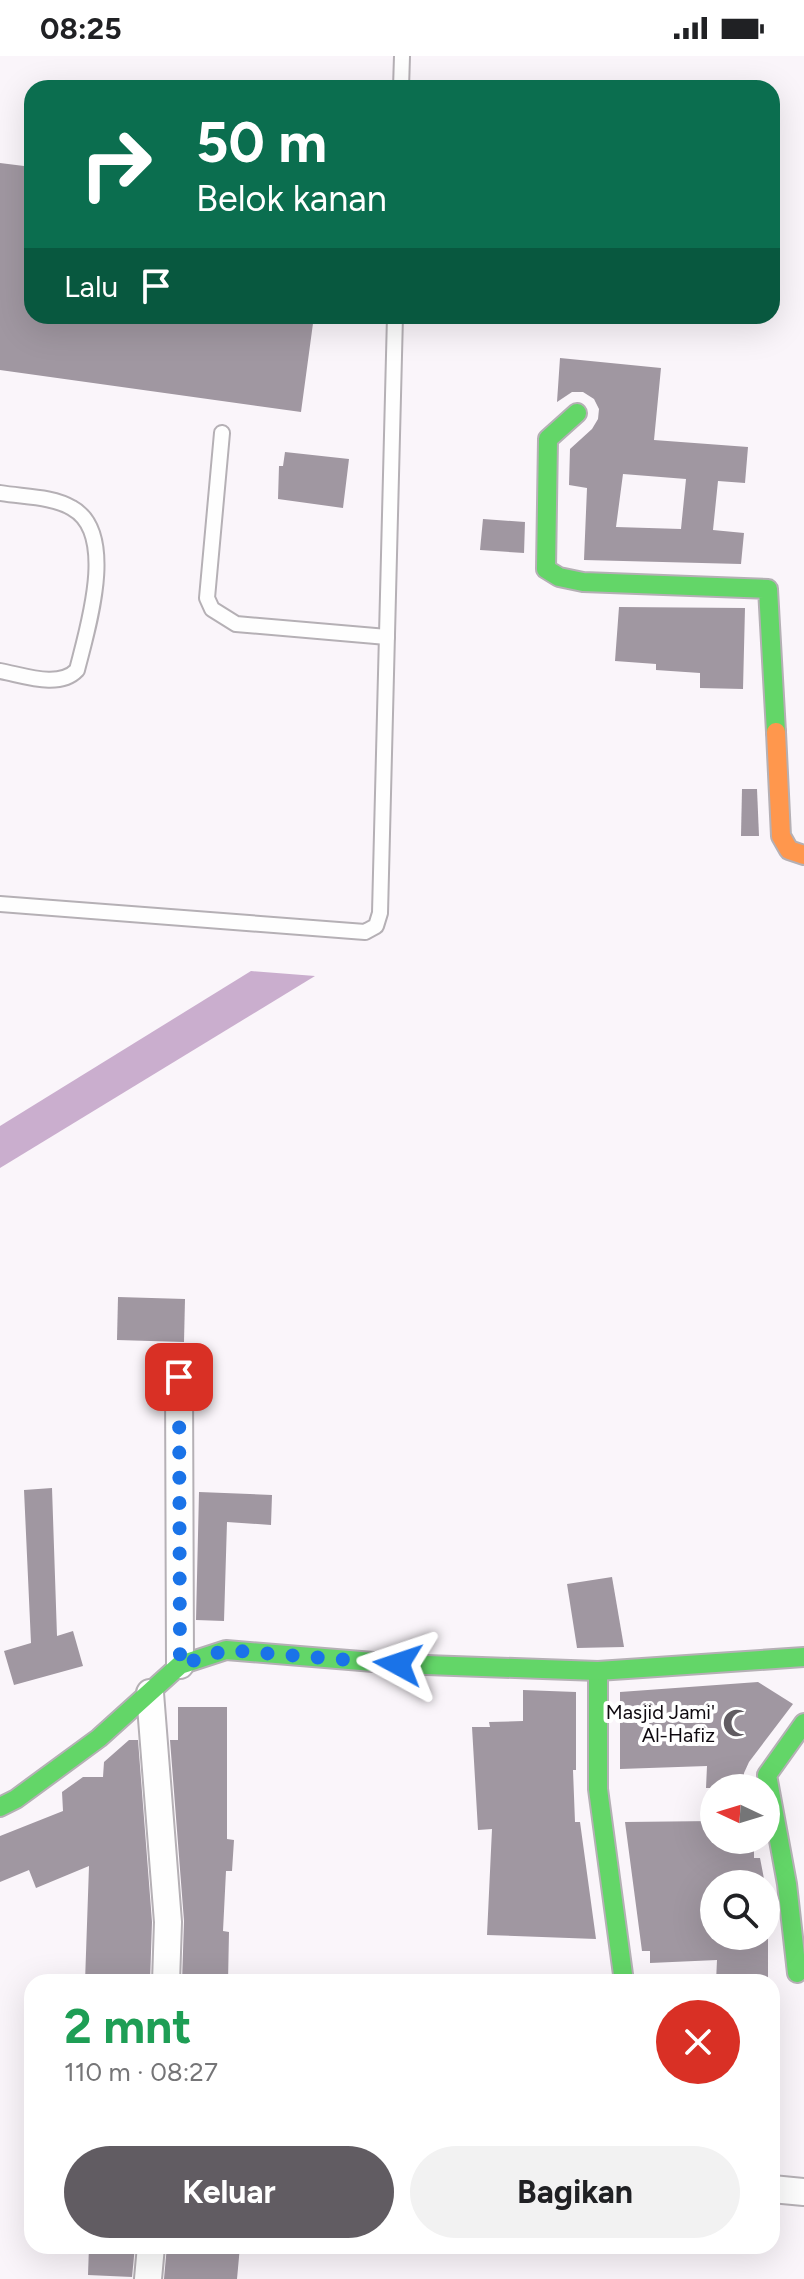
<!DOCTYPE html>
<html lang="id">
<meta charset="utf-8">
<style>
:root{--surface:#fff;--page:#f2f2f2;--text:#202124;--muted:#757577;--accent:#615c62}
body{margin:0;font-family:Figtree,sans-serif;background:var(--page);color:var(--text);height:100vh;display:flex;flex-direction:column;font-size:30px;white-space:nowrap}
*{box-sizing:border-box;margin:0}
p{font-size:26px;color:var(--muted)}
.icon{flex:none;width:44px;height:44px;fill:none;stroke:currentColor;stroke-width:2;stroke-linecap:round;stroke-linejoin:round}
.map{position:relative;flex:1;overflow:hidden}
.drawer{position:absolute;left:24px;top:1918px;width:756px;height:280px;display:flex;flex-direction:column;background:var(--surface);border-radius:24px;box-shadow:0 8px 32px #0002}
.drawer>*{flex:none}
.hud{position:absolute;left:24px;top:24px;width:756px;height:244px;border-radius:24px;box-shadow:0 8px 32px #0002;background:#0b6e4f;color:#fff;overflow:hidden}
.needle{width:52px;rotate:274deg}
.tools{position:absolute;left:700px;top:1718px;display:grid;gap:16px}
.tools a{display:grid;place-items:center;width:80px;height:80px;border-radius:50%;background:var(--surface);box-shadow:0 8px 32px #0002;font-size:40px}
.pin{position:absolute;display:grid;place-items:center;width:68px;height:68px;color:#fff;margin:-34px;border-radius:16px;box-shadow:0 4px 12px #0006}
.me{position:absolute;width:88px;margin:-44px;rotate:275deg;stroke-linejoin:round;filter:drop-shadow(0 0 6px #0008)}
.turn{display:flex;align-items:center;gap:28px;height:168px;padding:0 40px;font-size:36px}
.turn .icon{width:104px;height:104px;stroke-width:2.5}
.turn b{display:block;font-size:56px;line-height:68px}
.then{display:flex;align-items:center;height:76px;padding:0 40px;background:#0003;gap:16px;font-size:30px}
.round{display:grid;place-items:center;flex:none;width:84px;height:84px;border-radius:42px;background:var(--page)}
.overview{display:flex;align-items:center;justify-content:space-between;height:136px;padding:0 40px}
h1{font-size:48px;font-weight:700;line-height:60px;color:#1e9e55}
.action{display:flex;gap:16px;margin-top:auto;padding:16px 40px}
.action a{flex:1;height:92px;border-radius:48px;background:var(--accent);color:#fff;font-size:32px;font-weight:700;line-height:92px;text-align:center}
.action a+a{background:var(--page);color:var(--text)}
.status{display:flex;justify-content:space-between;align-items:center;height:56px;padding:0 40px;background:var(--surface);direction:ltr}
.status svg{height:22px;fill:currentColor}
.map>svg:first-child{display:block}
.water{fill:#caaece}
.building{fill:#a097a1;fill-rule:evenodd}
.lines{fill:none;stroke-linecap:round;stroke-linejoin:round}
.lane-casing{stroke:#b5b0b5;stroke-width:18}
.street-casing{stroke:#b5b0b5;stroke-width:30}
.fast-casing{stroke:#b5b0b5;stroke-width:22}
.slow-casing{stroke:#b5b0b5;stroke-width:22}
.lane{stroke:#fefefe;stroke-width:14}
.street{stroke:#fefefe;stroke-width:26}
.fast{stroke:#63d668;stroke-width:18}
.slow{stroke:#ff974d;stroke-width:18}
.route{stroke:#1a73e8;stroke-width:14;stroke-dasharray:0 25.2}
.labels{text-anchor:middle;stroke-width:8;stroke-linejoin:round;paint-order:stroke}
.poi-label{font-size:20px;fill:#0f0a10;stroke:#fff;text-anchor:end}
</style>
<div class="status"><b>08:25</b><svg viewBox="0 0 49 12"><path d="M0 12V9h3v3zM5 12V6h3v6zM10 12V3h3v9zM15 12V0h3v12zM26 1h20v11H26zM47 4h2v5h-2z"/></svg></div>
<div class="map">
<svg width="804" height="2223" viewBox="0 0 804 2223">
<rect width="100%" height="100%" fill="#faf5fa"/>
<polygon class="water" points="251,915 315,920 0,1112 0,1070"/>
<g class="building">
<polygon points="0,107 32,111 32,260 314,260 301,356 0,314"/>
<path d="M560,302L661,312L654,384L748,391L745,427L718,425L713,474L744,477L741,508L584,504L587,432L569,429L570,393L592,373L598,363L599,353L594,343L583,336H572L557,346ZM623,418L686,423L681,473L616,471Z"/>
<polygon points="285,396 349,403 343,452 278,443 279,410 283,410"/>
<polygon points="483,463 525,466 524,497 480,494"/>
<polygon points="619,551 745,552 743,633 700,632 700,617 656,614 656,608 615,605"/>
<polygon points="742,733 757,733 759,780 741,780"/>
<polygon points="118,1241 185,1243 184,1286 117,1284"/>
<polygon points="52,1432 57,1580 73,1575 83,1610 14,1629 4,1595 31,1587 24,1434"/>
<polygon points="199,1436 272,1439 271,1469 227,1466 224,1565 196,1564"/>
<polygon points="612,1521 624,1591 577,1592 567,1528"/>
<polygon points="758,1626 793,1648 749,1706 744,1717 744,1732 706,1732 707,1710 620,1713 620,1636"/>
<polygon points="523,1634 576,1636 576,1714 573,1714 575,1766 580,1766 596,1883 487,1879 492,1773 478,1774 472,1671 490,1671 489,1666 523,1665"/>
<polygon points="178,1651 227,1651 227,1783 234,1784 232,1815 226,1815 223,1875 229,1876 228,1926 182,1926 184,1865 170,1684 178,1684"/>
<polygon points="129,1684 138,1684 152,1866 150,1926 85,1926 89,1810 36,1832 29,1814 0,1826 0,1780 63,1755 62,1736 83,1721 103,1721 104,1706"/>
<polygon points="714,1765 714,1784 754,1784 754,1802 760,1802 765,1828 714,1828 714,1880 768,1880 768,1926 716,1926 717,1904 650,1907 650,1895 642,1895 625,1766"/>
<polygon points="89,2190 135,2190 132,2221 88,2219"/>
<polygon points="167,2190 240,2190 237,2223 164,2223"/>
</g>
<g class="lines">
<defs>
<g id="lane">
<polyline points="401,32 402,0"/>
<polyline points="222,377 207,542 212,553 236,568 387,581"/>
<path d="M0,437C23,441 52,440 72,452C118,477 87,574 77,614C59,633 23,619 0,615"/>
<polyline points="0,848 365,876 376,870 380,857 395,260"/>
</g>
<g id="street">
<polyline points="179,1321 180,1609"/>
<polyline points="150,1637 168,1866 166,1926"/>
<polyline points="772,2133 804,2136"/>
<polyline points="148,2223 151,2190"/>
</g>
<g id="fast">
<polyline points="577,357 548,383 546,513 559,521 583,526 768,533 776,676"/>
<polyline points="598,1615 598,1733 624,1926"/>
<polyline points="0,1751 16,1743 99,1682 180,1609 226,1594 398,1608 598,1615 804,1601"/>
<polyline points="797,1917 787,1828 767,1719 804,1667"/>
</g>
<polyline id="slow" points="776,676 781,780 789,794 804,799"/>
</defs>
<use href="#lane" class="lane-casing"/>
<use href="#street" class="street-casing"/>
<use href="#fast" class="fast-casing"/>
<use href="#slow" class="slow-casing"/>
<use href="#lane" class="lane"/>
<use href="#street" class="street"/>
<use href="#fast" class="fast"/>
<use href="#slow" class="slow"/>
</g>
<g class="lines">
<polyline class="route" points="179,1321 180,1609 226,1594 398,1608"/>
</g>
<defs>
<symbol id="mosque-bare" viewBox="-9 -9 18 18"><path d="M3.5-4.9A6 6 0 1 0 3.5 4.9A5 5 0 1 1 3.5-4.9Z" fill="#615c62" stroke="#fff" stroke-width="2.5" paint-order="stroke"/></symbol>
</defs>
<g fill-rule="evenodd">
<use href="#mosque-bare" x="717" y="1647" width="40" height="40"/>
</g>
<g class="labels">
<g class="poi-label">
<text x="715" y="1663">Masjid Jami'<tspan x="715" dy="23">Al-Hafiz</tspan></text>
</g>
</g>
</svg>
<div class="tools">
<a><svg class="needle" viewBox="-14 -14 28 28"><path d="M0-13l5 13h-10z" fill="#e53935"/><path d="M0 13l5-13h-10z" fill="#757577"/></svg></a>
<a><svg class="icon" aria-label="search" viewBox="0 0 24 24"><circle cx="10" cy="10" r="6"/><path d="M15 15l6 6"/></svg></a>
</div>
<div class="pin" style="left:179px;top:1321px;background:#d93025"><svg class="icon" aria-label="arrive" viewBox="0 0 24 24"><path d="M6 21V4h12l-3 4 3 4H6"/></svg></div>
<svg class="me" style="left:398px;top:1608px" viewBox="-20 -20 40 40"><path d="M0-17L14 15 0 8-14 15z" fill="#1a73e8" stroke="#fff" stroke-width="4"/></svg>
<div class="hud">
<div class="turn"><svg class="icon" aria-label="right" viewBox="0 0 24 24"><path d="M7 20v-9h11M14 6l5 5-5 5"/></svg><div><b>50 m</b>Belok kanan</div></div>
<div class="then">Lalu<svg class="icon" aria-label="arrive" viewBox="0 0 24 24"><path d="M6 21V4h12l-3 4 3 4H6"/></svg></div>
</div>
<section class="drawer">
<div class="overview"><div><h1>2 mnt</h1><p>110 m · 08:27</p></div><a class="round" style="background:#d93025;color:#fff"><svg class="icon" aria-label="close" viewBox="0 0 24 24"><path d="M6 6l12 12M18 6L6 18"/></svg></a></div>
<div class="action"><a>Keluar</a><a>Bagikan</a></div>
</section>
</div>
